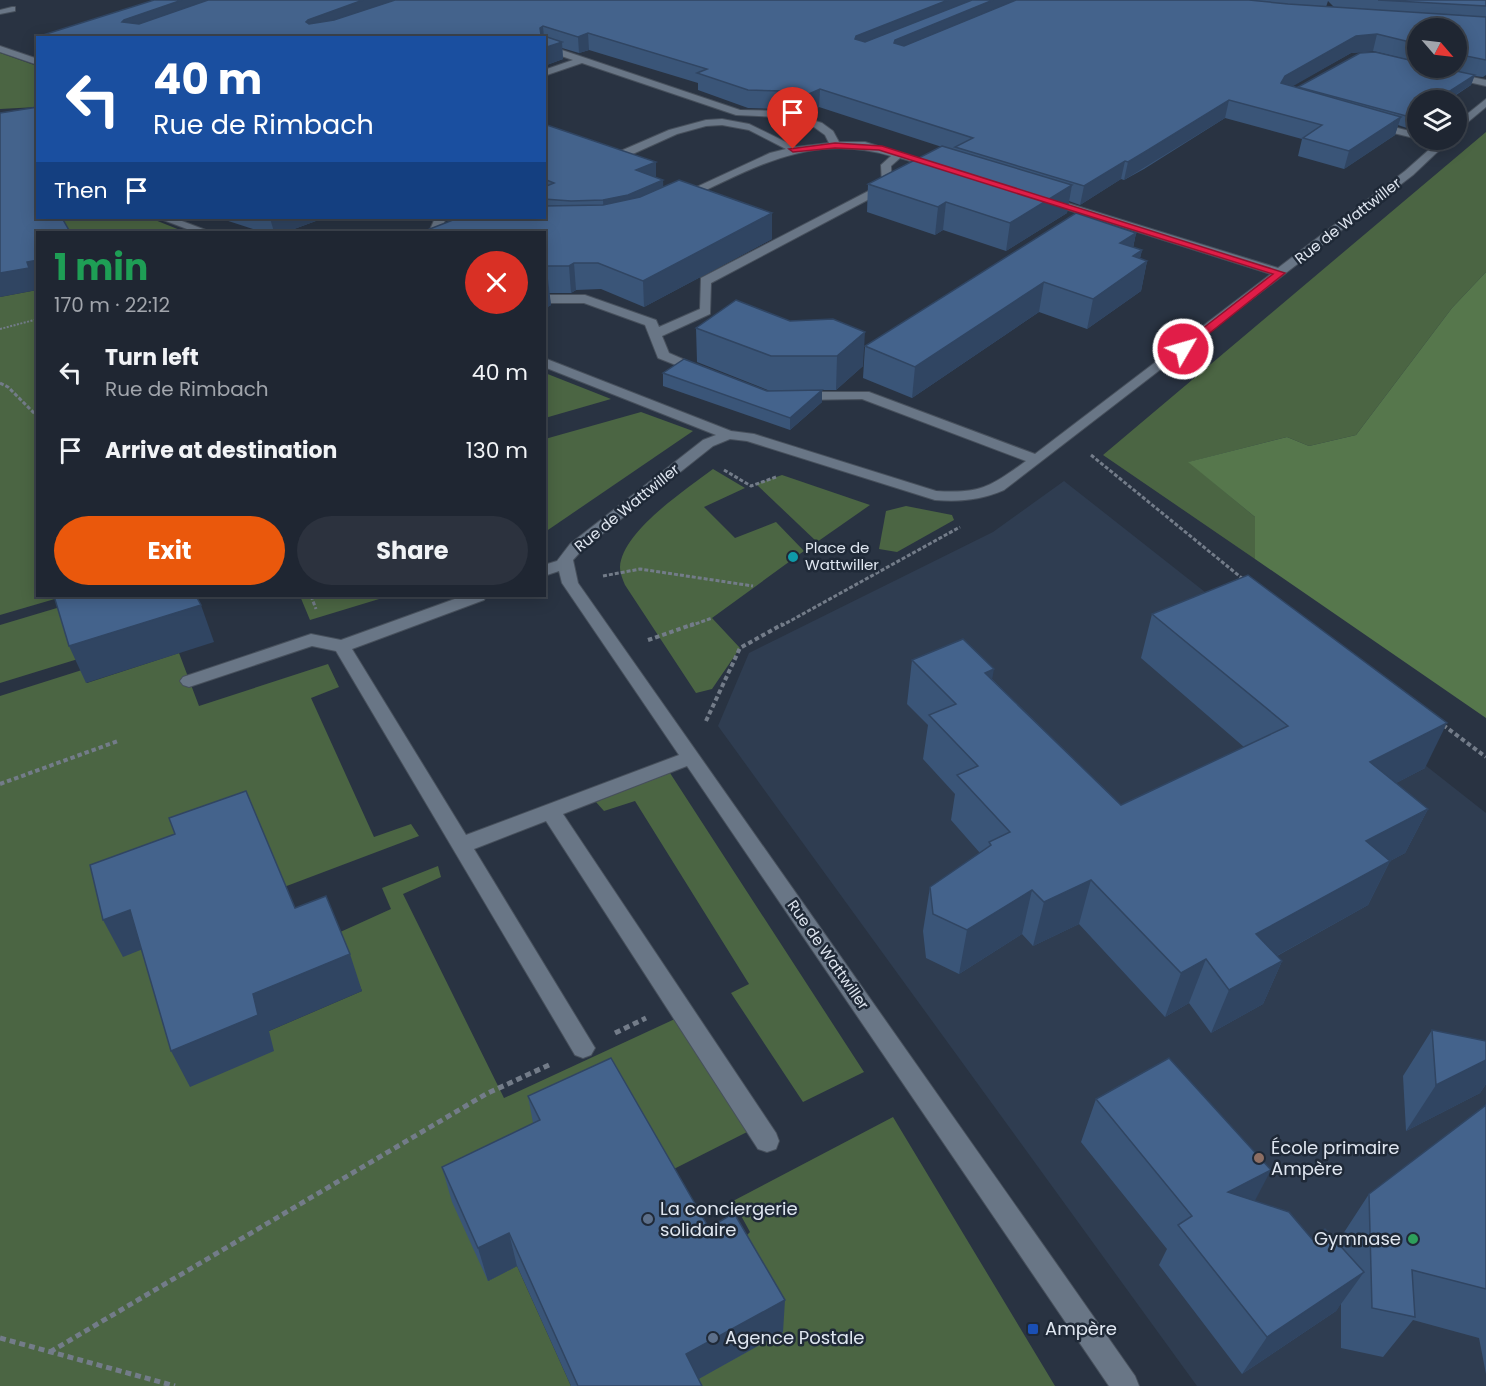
<!DOCTYPE html>
<meta charset="utf-8">
<style>
:root{--surface:#1f2632;--page:#2c323e;--text:#f1f3f6;--muted:#a1a5ac;--line:#3c434d;--accent:#ea580c}
body{margin:0;font-family:Poppins,sans-serif;background:var(--page);color:var(--text);height:100vh;display:flex;flex-direction:column;font-size:22px;white-space:nowrap}
*{box-sizing:border-box;margin:0}
p{font-size:20px;color:var(--muted)}
.icon{flex:none;width:33px;height:33px;fill:none;stroke:currentColor;stroke-width:2;stroke-linecap:round;stroke-linejoin:round}
.map{position:relative;flex:1;overflow:hidden}
.side{position:absolute;left:36px;top:231px;width:510px;height:366px;display:flex;flex-direction:column;background:var(--surface);border-radius:0px;box-shadow:0 3px 15px #0003,0 0 0 2px var(--line)}
.side>*{flex:none}
.guide{position:absolute;left:36px;top:36px;width:510px;height:183px;border-radius:0px;box-shadow:0 3px 15px #0003,0 0 0 2px var(--line);background:#1a4fa0;color:#fff;overflow:hidden}
.needle{width:39px;rotate:118deg}
.fabs{position:absolute;left:1407px;top:18px;display:grid;gap:12px}
.fabs a{display:grid;place-items:center;width:60px;height:60px;border-radius:50%;background:var(--surface);box-shadow:0 3px 15px #0003,0 0 0 2px var(--line);font-size:30px}
.pin{position:absolute;display:grid;place-items:center;width:51px;height:51px;color:#fff;margin:-62px -26px;border-radius:50% 50% 50% 0;rotate:-45deg;box-shadow:0 0 6px #0007}
.pin .icon{rotate:45deg}
.me{position:absolute;width:66px;margin:-33px;rotate:52deg;stroke-linejoin:round;filter:drop-shadow(0 0 4px #0008)}
.turn{display:flex;align-items:center;gap:21px;height:126px;padding:0 18px;font-size:27px}
.turn .icon{width:78px;height:78px;stroke-width:2.5}
.turn b{display:block;font-size:42px;line-height:51px}
.then{display:flex;align-items:center;height:57px;padding:0 18px;background:#0003;gap:12px;font-size:22px}
.round{display:grid;place-items:center;flex:none;width:63px;height:63px;border-radius:32px;background:var(--page)}
.summary{display:flex;align-items:center;justify-content:space-between;height:102px;padding:0 18px}
h1{font-size:36px;font-weight:700;line-height:45px;color:#1e9e55}
.primary-button{display:flex;gap:12px;margin-top:auto;padding:12px 18px}
.primary-button a{flex:1;height:69px;border-radius:36px;background:var(--accent);color:#fff;font-size:24px;font-weight:700;line-height:69px;text-align:center}
.primary-button a+a{background:var(--page);color:var(--text)}
ul{padding:0;list-style:none}
li{display:flex;align-items:center;gap:18px;height:78px;padding:0 18px}
li div{flex:1}
li b{display:block;font-size:22px}
li em{font-style:normal}
.map>svg:first-child{display:block}
.built{fill:#2f3d51}
.green{fill:#4b6543}
.forest{fill:#56774c}
.lines{fill:none;stroke-linecap:round;stroke-linejoin:round}
.minor-casing{stroke:#47505c;stroke-width:2}
.path-far3{stroke:#737c89;stroke-width:2;stroke-dasharray:2 1.5;stroke-linecap:butt}
.path-far2{stroke:#737c89;stroke-width:3;stroke-dasharray:4 2;stroke-linecap:butt}
.path-far1{stroke:#737c89;stroke-width:4;stroke-dasharray:4.5 3;stroke-linecap:butt}
.path{stroke:#737c89;stroke-width:5;stroke-dasharray:6 4;stroke-linecap:butt}
.minor{fill:#697686;fill-rule:evenodd}
.wall{fill:#3a5578;fill-rule:evenodd}
.shaded-wall{fill:#304562}
.building{fill:#44638c;stroke:#304562;stroke-width:1.5}
.route{fill:#e11d48;stroke:#92132f;stroke-width:1.5}
.culture-dot{fill:#0f9aa8;stroke:#1f2937;stroke-width:2}
.education-dot{fill:#8d6e63;stroke:#1f2937;stroke-width:2}
.service-dot{fill:#5c6f8a;stroke:#1f2937;stroke-width:2}
.leisure-dot{fill:#2e9e5b;stroke:#1f2937;stroke-width:2}
.transit-dot{fill:#1a4fb4;stroke:#1f2937;stroke-width:2}
.labels{text-anchor:middle;stroke-width:5;stroke-linejoin:round;paint-order:stroke}
.street-label{font-size:15px;fill:#dfe6f0;stroke:#1f2937}
.poi-label{font-size:15px;fill:#dfe6f0;stroke:#1f2937;text-anchor:start}
.near-poi-label{font-size:18px;fill:#dfe6f0;stroke:#1f2937;text-anchor:start}
</style>
<div class="map">
<svg width="1486" height="1386" viewBox="0 0 1486 1386">
<rect width="100%" height="100%" fill="#293342"/>
<polygon class="built" points="1064,481 1486,813 1486,1386 1197,1386 718,726 749,653 993,532"/>
<g class="green">
<polygon points="0,53 37,66 37,107 0,109"/>
<polygon points="1486,132 1486,272 1452,308 1356,435 1309,446 1287,437 1189,462 1255,517 1255,559 1103,455"/>
<polygon points="38,218 150,218 185,232 53,232"/>
<polygon points="37,283 38,596 65,596 0,615 0,297 37,290 36,284"/>
<polygon points="545,373 611,399 545,418"/>
<polygon points="641,412 693,431 545,532 545,439"/>
<path d="M713,469L745,488L704,507L735,538L776,522L804,551L712,618L740,648L712,689L696,693L625,585C623,580 620,573 620,567C622,531 687,489 713,469Z"/>
<polygon points="782,475 870,505 817,542 756,484"/>
<polygon points="906,506 952,515 954,520 897,552 879,549 886,511"/>
<polygon points="97,596 78,659 0,683 0,625"/>
<polygon points="300,596 389,596 310,620"/>
<polygon points="179,653 199,706 328,664 339,687 311,698 374,837 411,824 419,836 284,887 148,947 269,1031 362,991 338,933 391,909 382,888 438,866 441,877 403,894 504,1098 677,1018 749,1131 662,1175 488,1281 517,1266 571,1386 0,1386 0,696 82,670 87,683"/>
<polygon points="670,773 864,1072 803,1102 731,993 749,984 635,801 604,811 596,802"/>
<polygon points="893,1117 1055,1386 689,1386 735,1247 750,1232 733,1201"/>
</g>
<polygon class="forest" points="1486,272 1486,718 1255,559 1255,517 1188,462 1287,437 1309,446 1356,435 1452,308"/>
<g class="lines">
<defs>
<g id="minor">
<polygon points="12,7 15,7 15,11 0,14 0,10"/>
<path d="M544,44L740,110L783,111L822,123L833,131L839,142H865L946,167L941,170L900,158L891,166L892,187L711,283L710,314L662,336L669,353L708,370L706,373H696L658,358L645,325L584,303H544V295H585L656,320L659,327L700,309L701,278L882,184L881,165L891,156C810,132 754,168 683,201H675V197L770,153L786,149L749,130L722,125L706,126L677,134L615,162L602,159L669,130L706,120L722,119L749,124L796,147L829,143L825,135L814,127L782,117L736,115L582,63L544,76V70L573,60L544,50Z"/>
<polygon points="0,46 38,59 38,65 0,52"/>
<polygon points="1418,66 1418,68 1429,68 1486,80 1486,86 1416,70 1414,68"/>
<polygon points="1486,99 1486,107 1456,132 1456,123"/>
<polygon points="1373,122 1418,133 1418,139 1369,127 1369,123"/>
<path d="M1440,140H1450L1413,175L1004,490C981,500 960,502 935,500L747,441L730,439L713,446L582,550L573,560L578,583L1065,1276L1135,1376L1139,1386H1109L687,766L563,814L776,1133L779,1141L776,1149L767,1152L758,1149L546,821L474,849L595,1048L591,1055L583,1058L575,1055L336,651L312,646L189,687L183,685L180,681L183,677L305,636L311,634L341,640L463,596H486L484,600L352,649L466,835L679,755L562,583L559,571L544,576V565L557,561L570,544L703,440L716,435L544,367V358L731,431L754,434L936,491C981,494 991,486 1026,461L862,399L799,400L792,396L799,392H869L1035,454L1271,274L1043,202V198H1051L1278,268L1405,171Z"/>
<polygon points="158,218 174,218 211,232 195,232"/>
<polygon points="435,218 446,218 440,232 429,232"/>
</g>
</defs>
<use href="#minor" class="minor-casing"/>
<polyline class="path-far3" points="0,329 38,319"/>
<g class="path-far2">
<polyline points="0,383 8,387 38,417"/>
<polyline points="1091,455 1243,579"/>
<polyline points="724,470 751,486 776,477"/>
<polyline points="603,576 640,569 753,586"/>
<polyline points="311,596 316,609"/>
<polyline points="690,626 712,618"/>
<polyline points="781,626 960,527"/>
</g>
<g class="path-far1">
<polyline points="648,640 694,624"/>
<polyline points="706,721 740,648 783,624"/>
<polyline points="1443,725 1486,757"/>
<polyline points="0,784 118,741"/>
</g>
<g class="path">
<polyline points="615,1033 646,1018"/>
<polyline points="0,1338 175,1386"/>
<polyline points="50,1352 486,1094 551,1064"/>
</g>
<use href="#minor" class="minor"/>
</g>
<g class="wall">
<path d="M154,0H1486V75L1483,77L1474,76L1471,85L1407,128L1398,125L1395,135L1344,169L1298,156L1302,139L1225,118L1144,169L1124,180L1121,179L1080,205L1069,201L1067,213L1006,251L943,230L935,235L867,212L868,184L942,147L819,107L801,114L783,109L748,108L698,90V83L589,50L579,53L562,48L563,59L544,66V38H44L43,35ZM1328,1L1334,7H1326ZM1418,28H1456V68H1418L1297,88L1292,86L1351,53L1373,51L1418,62Z"/>
<polygon points="544,124 656,178 663,187 772,213 772,239 644,307 601,289 576,290 571,293 549,293 551,305 544,309"/>
<polygon points="219,218 324,218 286,232 262,232"/>
<polygon points="1136,233 1133,248 1142,250 1140,258 1147,261 1141,291 1087,329 1039,312 912,398 863,378 865,346"/>
<polygon points="736,300 863,366 836,390 822,390 822,402 790,430 663,386 663,373 770,391 697,362 696,328"/>
<polygon points="1152,614 1425,768 1396,783 1428,809 1405,853 1390,861 1368,905 1277,956 1282,961 1263,1004 1211,1033 1189,1003 1165,1017 1079,924 1033,946 1022,934 959,974 926,958 923,931 930,887 980,853 951,820 955,794 923,759 928,725 907,704 912,660 992,679 1121,805 1244,747 1141,658"/>
<polygon points="1432,1030 1486,1041 1486,1084 1480,1093 1406,1131 1403,1076"/>
<polygon points="528,1096 709,1228 783,1332 698,1379 702,1386 571,1386 517,1266 488,1281 452,1202 442,1167 533,1123"/>
<polygon points="1096,1099 1255,1201 1312,1239 1341,1247 1341,1237 1369,1194 1486,1105 1486,1374 1479,1338 1413,1320 1383,1357 1341,1348 1341,1303 1336,1311 1242,1374 1159,1265 1167,1249 1081,1142"/>
</g>
<g class="shaded-wall">
<polygon points="182,0 231,0 127,38 122,22 124,20"/>
<polygon points="363,0 408,0 311,36 306,22 308,20"/>
<polygon points="948,0 986,0 854,56 855,39 856,36"/>
<polygon points="993,0 1029,0 893,60 894,43 895,40"/>
<polygon points="543,26 544,38 541,38 540,28"/>
<polygon points="588,33 589,50 579,53 578,37"/>
<polygon points="1377,34 1373,51 1351,53 1281,93 1281,83 1285,76 1356,36"/>
<polygon points="562,42 563,59 544,66 544,48"/>
<polygon points="1475,75 1471,85 1447,100 1436,100"/>
<polygon points="820,89 819,107 801,114 802,97"/>
<polygon points="1229,100 1225,118 1124,180 1128,162"/>
<polygon points="1418,112 1418,120 1407,128 1410,117"/>
<polygon points="1401,117 1395,135 1344,169 1349,151"/>
<polygon points="1125,161 1121,179 1080,205 1084,186"/>
<polygon points="656,162 656,181 636,170"/>
<polygon points="663,180 664,199 604,219 603,200"/>
<polygon points="1072,185 1067,213 1006,251 1010,223"/>
<polygon points="946,202 943,230 935,235 938,207"/>
<polygon points="772,213 772,239 644,307 643,281"/>
<polygon points="270,218 324,218 286,232 274,232"/>
<polygon points="1136,233 1130,262 1120,243"/>
<polygon points="1142,250 1138,267 1147,261 1141,291 1087,329 1093,299 1133,256"/>
<polygon points="38,260 38,283 36,284 37,290 0,297 0,273 27,262"/>
<polygon points="574,263 576,290 571,293 569,266"/>
<polygon points="548,279 551,305 544,309 544,281"/>
<polygon points="1044,282 1039,312 912,398 915,367"/>
<polygon points="865,332 863,366 836,390 837,356"/>
<polygon points="822,390 822,402 790,430 790,418"/>
<polygon points="201,605 214,642 86,683 69,646"/>
<polygon points="994,669 986,713 985,673"/>
<polygon points="1447,723 1425,768 1350,807 1370,762"/>
<polygon points="1428,809 1405,853 1390,861 1368,905 1237,978 1256,934 1366,841"/>
<polygon points="1091,880 1079,924 1033,946 1044,902"/>
<polygon points="1032,890 1022,934 959,974 967,930"/>
<polygon points="130,910 148,947 123,957 103,920"/>
<polygon points="350,954 362,991 269,1031 274,1051 190,1087 171,1051 253,994"/>
<polygon points="1206,959 1189,1003 1165,1017 1181,973"/>
<polygon points="1282,961 1263,1004 1211,1033 1229,990"/>
<polygon points="1486,1060 1486,1084 1480,1093 1406,1131 1436,1085"/>
<polygon points="1271,1170 1249,1212 1228,1192"/>
<polygon points="509,1233 517,1266 488,1281 478,1248"/>
<polygon points="1364,1272 1336,1311 1242,1374 1267,1337"/>
<polygon points="785,1300 783,1332 688,1385 686,1354"/>
</g>
<g class="building">
<polygon points="154,0 182,0 124,20 122,22 139,24 208,0 363,0 308,20 306,22 309,24 334,20 395,0 948,0 856,36 855,39 865,42 972,0 993,0 895,40 894,43 904,46 1016,0 1249,0 1288,4 1486,17 1486,60 1456,54 1456,28 1418,28 1418,44 1377,34 1356,36 1285,76 1281,83 1401,117 1349,151 1303,138 1322,125 1229,100 1148,150 1128,162 1125,161 1084,186 955,147 973,138 820,89 802,97 783,91 748,90 697,73 707,69 588,33 578,37 543,26 540,28 541,35 562,42 544,48 544,38 53,38 43,35"/>
<polygon points="1378,0 1486,0 1486,6"/>
<polygon points="1375,52 1418,62 1418,68 1442,68 1475,75 1436,100 1418,100 1418,112 1410,117 1298,87 1360,53"/>
<polygon points="38,107 38,218 62,218 70,232 38,232 38,260 27,262 29,268 0,273 0,113"/>
<polygon points="544,124 656,162 636,170 663,180 628,195 603,200 571,201 544,199 544,187 554,183 544,179"/>
<polygon points="942,146 1072,185 1010,223 946,202 938,207 868,184"/>
<polygon points="679,180 772,213 643,281 598,263 574,263 569,266 544,266 544,232 422,232 458,218 544,218 544,206 603,205 640,197"/>
<polygon points="1076,213 1136,233 1120,243 1142,250 1133,256 1147,261 1093,299 1044,282 915,367 865,346"/>
<polygon points="736,300 790,321 833,319 865,332 837,356 771,356 696,328"/>
<polygon points="684,359 767,391 822,390 790,418 663,373"/>
<polygon points="1248,575 1447,723 1370,762 1428,809 1366,841 1390,861 1256,934 1282,961 1229,990 1206,959 1181,973 1091,880 1044,902 1032,890 967,930 933,914 930,887 991,845 989,842 1010,832 957,775 978,766 929,715 956,704 912,660 963,639 994,669 985,673 1121,805 1288,726 1152,614"/>
<polygon points="54,596 196,596 201,605 69,646"/>
<polygon points="246,791 295,908 326,896 350,954 253,994 258,1015 171,1051 130,910 103,920 90,865 175,834 169,818"/>
<polygon points="1432,1030 1486,1041 1486,1060 1436,1085"/>
<polygon points="611,1058 709,1228 734,1213 785,1300 686,1354 702,1386 578,1386 509,1233 478,1248 442,1167 540,1120 528,1096"/>
<polygon points="1169,1058 1271,1170 1228,1192 1289,1212 1312,1239 1325,1229 1364,1272 1267,1337 1178,1225 1192,1216 1096,1099"/>
<polygon points="1486,1105 1486,1289 1412,1270 1415,1317 1372,1308 1369,1194"/>
</g>
<polygon class="route" points="835,143 882,146 1285,273 1187,351 1180,351 1180,346 1273,274 879,150 835,148 793,152 789,149"/>
<circle class="culture-dot" cx="793" cy="557" r="6"/>
<circle class="education-dot" cx="1259" cy="1158" r="6"/>
<g class="service-dot">
<circle cx="648" cy="1219" r="6"/>
<circle cx="713" cy="1338" r="6"/>
</g>
<circle class="leisure-dot" cx="1413" cy="1239" r="6"/>
<rect class="transit-dot" x="1027" y="1323" width="12" height="12" rx="3"/>
<g class="labels">
<g class="street-label">
<text transform="translate(1348 221) rotate(-38)" y="5">Rue de Wattwiller</text>
<text transform="translate(627 508) rotate(-39)" y="5">Rue de Wattwiller</text>
<text transform="translate(828 955) rotate(55)" y="5">Rue de Wattwiller</text>
</g>
<g class="poi-label">
<text x="805" y="553">Place de<tspan x="805" dy="17">Wattwiller</tspan></text>
</g>
<g class="near-poi-label">
<text x="1271" y="1154">École primaire<tspan x="1271" dy="21">Ampère</tspan></text>
<text x="660" y="1215">La conciergerie<tspan x="660" dy="21">solidaire</tspan></text>
<text x="1401" y="1245" text-anchor="end">Gymnase</text>
<text x="1045" y="1335">Ampère</text>
<text x="725" y="1344">Agence Postale</text>
</g>
</g>
</svg>
<div class="fabs">
<a><svg class="needle" viewBox="-14 -14 28 28"><path d="M0-13l5 13h-10z" fill="#e53935"/><path d="M0 13l5-13h-10z" fill="#a1a5ac"/></svg></a>
<a><svg class="icon" aria-label="layers" viewBox="0 0 24 24"><path d="M12 4l9 5-9 5-9-5zM3 14l9 5 9-5"/></svg></a>
</div>
<div class="pin" style="left:793px;top:149px;background:#d93025"><svg class="icon" aria-label="arrive" viewBox="0 0 24 24"><path d="M6 21V4h12l-3 4 3 4H6"/></svg></div>
<svg class="me" style="left:1183px;top:349px" viewBox="-20 -20 40 40"><circle r="17" fill="#e11d48" stroke="#fff" stroke-width="3"/><path d="M0-11L8 9 0 5-8 9z" fill="#fff"/></svg>
<div class="guide">
<div class="turn"><svg class="icon" aria-label="left" viewBox="0 0 24 24"><path d="M17 20v-9H6M10 6l-5 5 5 5"/></svg><div><b>40 m</b>Rue de Rimbach</div></div>
<div class="then">Then<svg class="icon" aria-label="arrive" viewBox="0 0 24 24"><path d="M6 21V4h12l-3 4 3 4H6"/></svg></div>
</div>
<section class="side">
<div class="summary"><div><h1>1 min</h1><p>170 m · 22:12</p></div><a class="round" style="background:#d93025;color:#fff"><svg class="icon" aria-label="close" viewBox="0 0 24 24"><path d="M6 6l12 12M18 6L6 18"/></svg></a></div>
<ul>
<li><svg class="icon" aria-label="left" viewBox="0 0 24 24"><path d="M17 20v-9H6M10 6l-5 5 5 5"/></svg><div><b>Turn left</b><p>Rue de Rimbach</p></div><em>40 m</em></li>
<li><svg class="icon" aria-label="arrive" viewBox="0 0 24 24"><path d="M6 21V4h12l-3 4 3 4H6"/></svg><div><b>Arrive at destination</b></div><em>130 m</em></li>
</ul>
<div class="primary-button"><a>Exit</a><a>Share</a></div>
</section>
</div>
